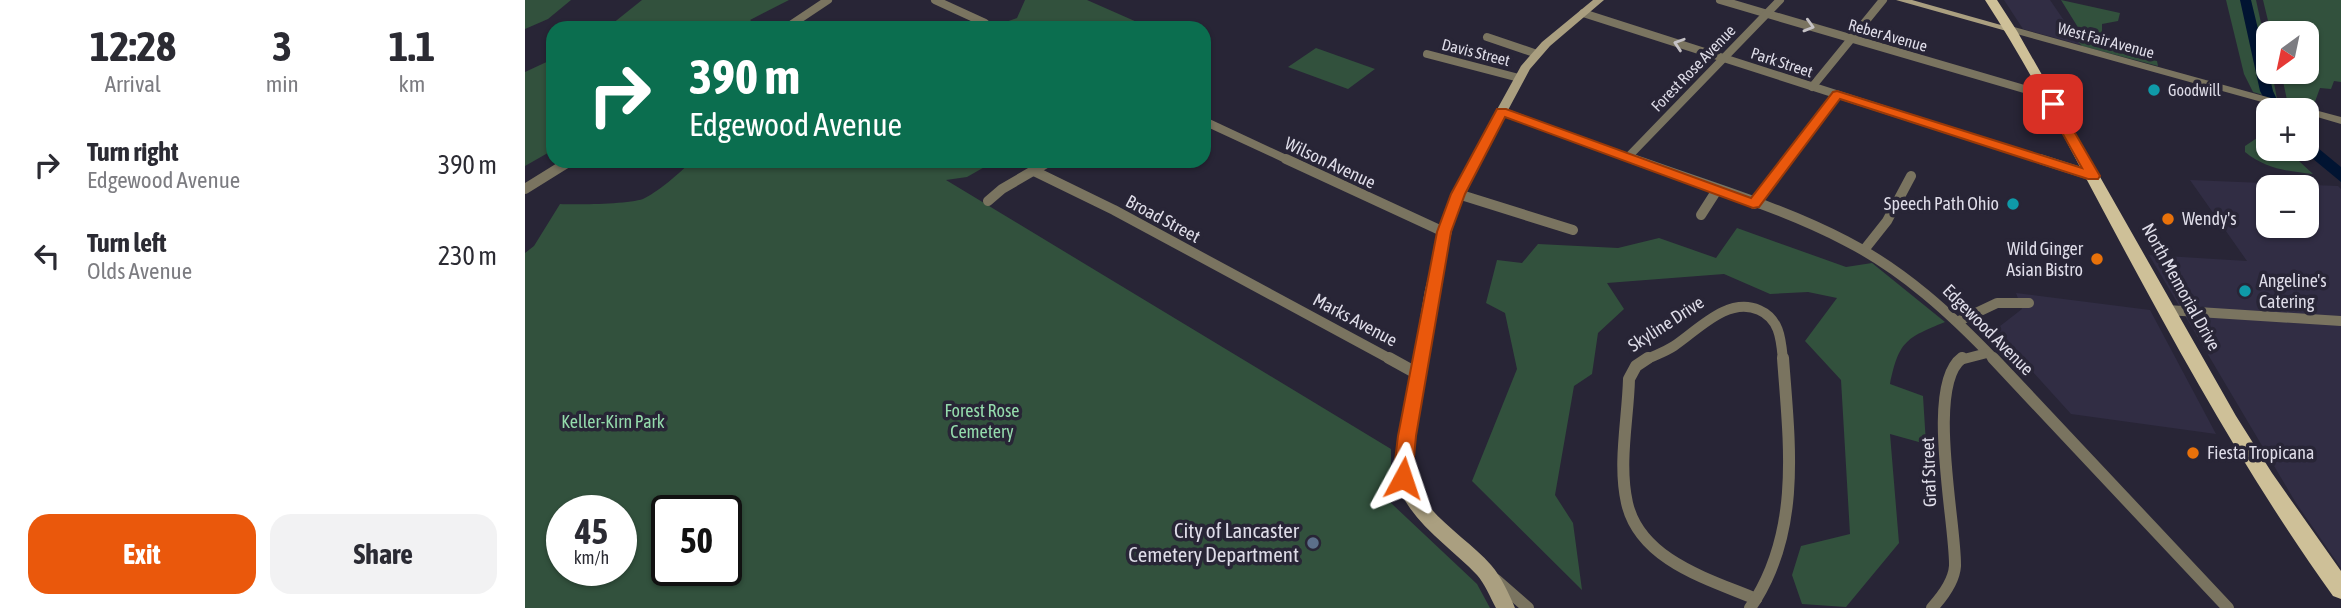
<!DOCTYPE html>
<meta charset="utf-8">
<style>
:root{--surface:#fff;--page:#f2f2f3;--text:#2b2b33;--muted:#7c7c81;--accent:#ea580c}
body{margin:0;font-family:"Asap Condensed",sans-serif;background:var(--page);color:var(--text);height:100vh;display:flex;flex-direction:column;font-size:26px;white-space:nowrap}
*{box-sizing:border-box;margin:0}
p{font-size:23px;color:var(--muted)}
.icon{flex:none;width:38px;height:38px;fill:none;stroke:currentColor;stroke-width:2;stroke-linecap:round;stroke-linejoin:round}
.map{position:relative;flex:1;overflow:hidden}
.details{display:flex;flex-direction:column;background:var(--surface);width:525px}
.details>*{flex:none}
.banner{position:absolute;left:21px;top:21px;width:665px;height:147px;border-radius:21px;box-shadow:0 2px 5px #0004;background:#0b6e4f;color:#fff;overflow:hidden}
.needle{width:46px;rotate:213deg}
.buttons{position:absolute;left:1731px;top:21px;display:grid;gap:14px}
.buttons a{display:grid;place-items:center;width:63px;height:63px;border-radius:14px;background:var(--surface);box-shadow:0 2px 5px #0004;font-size:35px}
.speed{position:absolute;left:21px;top:495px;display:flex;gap:14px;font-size:35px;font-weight:700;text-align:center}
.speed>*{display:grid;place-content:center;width:91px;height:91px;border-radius:50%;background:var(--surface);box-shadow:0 2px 5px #0004;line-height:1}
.speed small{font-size:18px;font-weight:400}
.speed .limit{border:4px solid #111;border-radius:10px;background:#fff;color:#111}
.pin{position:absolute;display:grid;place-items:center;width:60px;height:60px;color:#fff;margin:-30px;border-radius:14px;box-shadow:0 4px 10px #0006}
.me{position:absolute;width:77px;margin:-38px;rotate:5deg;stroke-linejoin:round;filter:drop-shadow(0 0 5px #0008)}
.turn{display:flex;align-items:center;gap:24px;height:147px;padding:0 28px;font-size:32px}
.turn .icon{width:91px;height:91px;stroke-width:2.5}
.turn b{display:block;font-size:49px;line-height:60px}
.eta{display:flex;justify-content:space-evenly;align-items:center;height:119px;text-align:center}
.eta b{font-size:42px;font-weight:700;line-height:49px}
.primary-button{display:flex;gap:14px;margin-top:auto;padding:14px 28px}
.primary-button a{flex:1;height:80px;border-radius:21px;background:var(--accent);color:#fff;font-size:28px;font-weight:700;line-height:80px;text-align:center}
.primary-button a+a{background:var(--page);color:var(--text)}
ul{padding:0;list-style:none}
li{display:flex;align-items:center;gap:21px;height:91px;padding:0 28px}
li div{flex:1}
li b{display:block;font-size:26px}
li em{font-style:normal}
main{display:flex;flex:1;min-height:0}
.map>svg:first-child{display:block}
.built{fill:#312d44;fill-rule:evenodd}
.green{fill:#32513d;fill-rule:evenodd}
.water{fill:#011432}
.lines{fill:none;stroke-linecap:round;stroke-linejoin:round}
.minor-far2{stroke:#7a7460;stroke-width:8}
.minor-far1{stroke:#7a7460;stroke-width:10}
.minor{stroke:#7a7460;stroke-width:12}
.tertiary{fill:#7a7460;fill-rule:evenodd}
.secondary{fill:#aa9f80;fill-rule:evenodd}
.primary{fill:#cec098;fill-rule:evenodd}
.oneway{stroke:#c5c2c6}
.route{fill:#ea580c;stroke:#983908;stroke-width:2}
.culture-dot{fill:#0f9aa8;stroke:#282536;stroke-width:2.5}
.food-dot{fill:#e8710a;stroke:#282536;stroke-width:2.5}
.service-dot{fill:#5c6f8a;stroke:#282536;stroke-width:2.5}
.labels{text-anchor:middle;stroke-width:7;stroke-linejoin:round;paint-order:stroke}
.far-street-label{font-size:16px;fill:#dedce8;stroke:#282536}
.far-poi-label{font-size:16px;fill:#dedce8;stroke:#282536;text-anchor:start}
.street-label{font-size:18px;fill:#dedce8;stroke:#282536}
.poi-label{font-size:18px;fill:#dedce8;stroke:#282536;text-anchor:start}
.park-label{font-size:18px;fill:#94dbac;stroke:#282536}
.near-poi-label{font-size:21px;fill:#dedce8;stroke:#282536;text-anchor:end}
</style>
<main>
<section class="details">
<div class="eta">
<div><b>12:28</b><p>Arrival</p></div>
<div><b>3</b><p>min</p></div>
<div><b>1.1</b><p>km</p></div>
</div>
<ul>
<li><svg class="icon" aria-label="right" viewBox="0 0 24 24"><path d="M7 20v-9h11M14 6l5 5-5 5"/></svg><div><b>Turn right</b><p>Edgewood Avenue</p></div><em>390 m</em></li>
<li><svg class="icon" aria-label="left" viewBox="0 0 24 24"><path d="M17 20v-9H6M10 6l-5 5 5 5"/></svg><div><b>Turn left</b><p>Olds Avenue</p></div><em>230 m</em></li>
</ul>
<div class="primary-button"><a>Exit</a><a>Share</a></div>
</section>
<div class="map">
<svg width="1816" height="608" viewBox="0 0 1816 608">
<rect width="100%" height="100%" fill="#282536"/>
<g class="built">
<polygon points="1479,0 1525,0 1556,45 1498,29"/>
<path d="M1665,180L1813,186L1816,189V568L1771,503L1624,255L1722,261ZM1743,187H1782V226H1743Z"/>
<polygon points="1491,293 1625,310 1691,434 1546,414 1470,330 1497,309"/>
</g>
<g class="green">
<polygon points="0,0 46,0 23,19 0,29"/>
<polygon points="117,0 264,0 225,20 235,28 82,28"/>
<polygon points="500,0 562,0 621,26 464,28 492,18"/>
<path d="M1536,0L1595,13L1593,21L1577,24V33L1557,31V33L1580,37C1589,57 1612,57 1632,61L1633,66L1557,46L1550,38L1554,29Z"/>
<polygon points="1701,0 1731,0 1743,55 1743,72 1747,72 1752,99 1728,92 1719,74"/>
<polygon points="1738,0 1816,0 1816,82 1809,81 1806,89 1795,88 1788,107 1762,100 1756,72 1782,72 1782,33 1746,33"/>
<polygon points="791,48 850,69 823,89 763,67"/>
<polygon points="28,59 28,150 0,166 0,72"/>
<path d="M1732,138L1743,142V149H1761L1788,174C1762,171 1741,169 1720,152V146Z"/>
<path d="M166,161H470L442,177L421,180L866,449V503L952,584L965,608H0V253L9,246L35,204C51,205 104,204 118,199C130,194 158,171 166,161ZM37,511H96V570H37ZM142,511H201V570H142Z"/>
<path d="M1212,228L1321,267L1347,263L1420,322C1381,338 1374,341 1365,384L1398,396L1401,444L1365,434L1374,543L1321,607L1277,604L1267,575L1276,546L1325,534L1316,380L1280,341L1312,298L1283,292L1245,294L1199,274L1082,283L1099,309L1073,333L1067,374L1049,386L1030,495L1048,523L1057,590L947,481L992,369L980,313L961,303L972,260L997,263L1013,244L1093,248L1134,238L1191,258Z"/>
</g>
<g class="water">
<polygon points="1715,0 1726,0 1748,91 1757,110 1745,110 1735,91"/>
<polygon points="1782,139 1816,167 1816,182 1776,149 1782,149"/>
</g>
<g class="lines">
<g class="minor-far2">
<polyline points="410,0 460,23"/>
<polyline points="1195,0 1523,96"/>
<polyline points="1058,13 1520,161"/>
<polyline points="261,28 303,0"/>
<polyline points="962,37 1012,54"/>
<polyline points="902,54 994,78"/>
<polyline points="1287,87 1358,0"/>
<polyline points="976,111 1113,161"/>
<polyline points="679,121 765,161"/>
<polyline points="1103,157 1255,0"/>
<polyline points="1262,161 1312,95"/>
</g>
<g class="minor-far1">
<polyline points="761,159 919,232"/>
<path d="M1108,159C1179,185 1254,206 1321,241C1378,270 1426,314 1470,360"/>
<polyline points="1515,159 1568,176"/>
<polyline points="509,171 589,210 867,360"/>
<polyline points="0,189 45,161"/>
<polyline points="933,194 1048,230"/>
<polyline points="463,201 477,189 525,161"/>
<polyline points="1229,204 1263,159"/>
<polyline points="1176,215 1192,190"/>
<polyline points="1339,250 1362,221 1386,176"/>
<polyline points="1642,310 1816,321"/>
<polyline points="1434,321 1472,303 1504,303"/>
<path d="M1120,360C1130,355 1140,352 1149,346C1173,330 1203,296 1234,310C1255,319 1256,340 1258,360"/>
<polyline points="1435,360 1462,353"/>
</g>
<g class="minor">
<polyline points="864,358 893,374"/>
<path d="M1123,358L1111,366L1104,379C1103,419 1093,463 1102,503C1115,560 1183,579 1231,599"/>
<polyline points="1468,358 1703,608"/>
<polyline points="971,580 1003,608"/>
<path d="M1231,599C1276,525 1264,441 1258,358"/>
<polyline points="1225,608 1231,599"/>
<path d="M1407,608C1417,597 1429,581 1430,566C1431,524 1400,385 1437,358"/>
</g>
<polygon class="tertiary" points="1481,27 1489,27 1786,109 1816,117 1816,124 1782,114 1782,110 1766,110 1481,31"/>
<g class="secondary">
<path d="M1068,0H1079L1025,46L1005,69L960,153L930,217L914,290L886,464C886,507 940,535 966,565C976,576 984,594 990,608H971C965,597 960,584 952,575C922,543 869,512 870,464L900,290L918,217L948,153L996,66L1017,42Z"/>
<polygon points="1371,0 1387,0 1490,29 1485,32"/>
</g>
<path class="primary" d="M1460,0H1472L1492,31L1711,416L1747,473L1816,571V599L1808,596C1724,479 1655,354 1587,227C1546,151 1507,72 1460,0Z"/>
</g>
<defs><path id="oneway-chevron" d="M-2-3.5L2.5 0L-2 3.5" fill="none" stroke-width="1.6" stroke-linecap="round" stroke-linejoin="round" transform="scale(1.75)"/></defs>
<g class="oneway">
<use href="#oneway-chevron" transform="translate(1284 26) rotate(16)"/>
<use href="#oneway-chevron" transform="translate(1154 44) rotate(-162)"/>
</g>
<polygon class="route" points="1312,91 1557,168 1521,104 1523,102 1532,102 1575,176 1573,179 1563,179 1315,99 1234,207 1228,208 980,117 940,194 926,232 891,436 887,478 884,484 878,486 871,484 868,478 873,436 912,232 926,194 972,109 981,109 1226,198 1308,92"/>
<g class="culture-dot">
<circle cx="1629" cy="90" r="7"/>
<circle cx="1488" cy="204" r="7"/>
<circle cx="1720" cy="291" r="7"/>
</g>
<g class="food-dot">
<circle cx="1643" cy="219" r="7"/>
<circle cx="1572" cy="259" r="7"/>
<circle cx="1668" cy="453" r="7"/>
</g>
<circle class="service-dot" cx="788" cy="543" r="7"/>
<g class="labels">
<g class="far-street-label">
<text transform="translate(1363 35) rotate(16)" y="6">Reber Avenue</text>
<text transform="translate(1581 40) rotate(15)" y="6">West Fair Avenue</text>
<text transform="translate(951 52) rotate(14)" y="6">Davis Street</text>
<text transform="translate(1257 62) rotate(18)" y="6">Park Street</text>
<text transform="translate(1168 68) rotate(-46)" y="6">Forest Rose Avenue</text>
</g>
<g class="far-poi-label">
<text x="1643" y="96">Goodwill</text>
</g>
<g class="street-label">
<text transform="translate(805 163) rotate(25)" y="6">Wilson Avenue</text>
<text transform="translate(638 219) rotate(28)" y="6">Broad Street</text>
<text transform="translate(1656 287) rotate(61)" y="6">North Memorial Drive</text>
<text transform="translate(830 320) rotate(28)" y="6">Marks Avenue</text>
<text transform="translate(1141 324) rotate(-33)" y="6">Skyline Drive</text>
<text transform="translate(1463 330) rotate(45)" y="6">Edgewood Avenue</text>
<text transform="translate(1404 472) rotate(-92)" y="6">Graf Street</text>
</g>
<g class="poi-label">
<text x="1474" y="210" text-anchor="end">Speech Path Ohio</text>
<text x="1657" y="225">Wendy's</text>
<text x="1558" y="255" text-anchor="end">Wild Ginger<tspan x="1558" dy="21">Asian Bistro</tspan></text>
<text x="1734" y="287">Angeline's<tspan x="1734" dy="21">Catering</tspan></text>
<text x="1682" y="459">Fiesta Tropicana</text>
</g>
<g class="park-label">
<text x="457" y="417">Forest Rose<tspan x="457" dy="21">Cemetery</tspan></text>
<text x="88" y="428">Keller-Kirn Park</text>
</g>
<g class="near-poi-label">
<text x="774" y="538">City of Lancaster<tspan x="774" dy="24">Cemetery Department</tspan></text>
</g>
</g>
</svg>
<div class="buttons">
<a><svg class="needle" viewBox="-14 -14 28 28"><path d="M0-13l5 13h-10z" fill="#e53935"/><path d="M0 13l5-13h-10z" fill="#7c7c81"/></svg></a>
<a>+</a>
<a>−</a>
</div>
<div class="speed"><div>45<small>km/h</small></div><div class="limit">50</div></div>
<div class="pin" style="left:1528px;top:104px;background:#d93025"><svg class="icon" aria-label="arrive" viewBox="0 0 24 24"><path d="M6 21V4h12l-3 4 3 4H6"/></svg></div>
<svg class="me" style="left:878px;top:478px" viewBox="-20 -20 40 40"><path d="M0-17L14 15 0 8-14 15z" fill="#ea580c" stroke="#fff" stroke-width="4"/></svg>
<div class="banner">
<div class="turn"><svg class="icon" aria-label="right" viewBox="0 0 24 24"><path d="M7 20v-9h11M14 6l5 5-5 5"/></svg><div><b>390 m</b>Edgewood Avenue</div></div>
</div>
</div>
</main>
